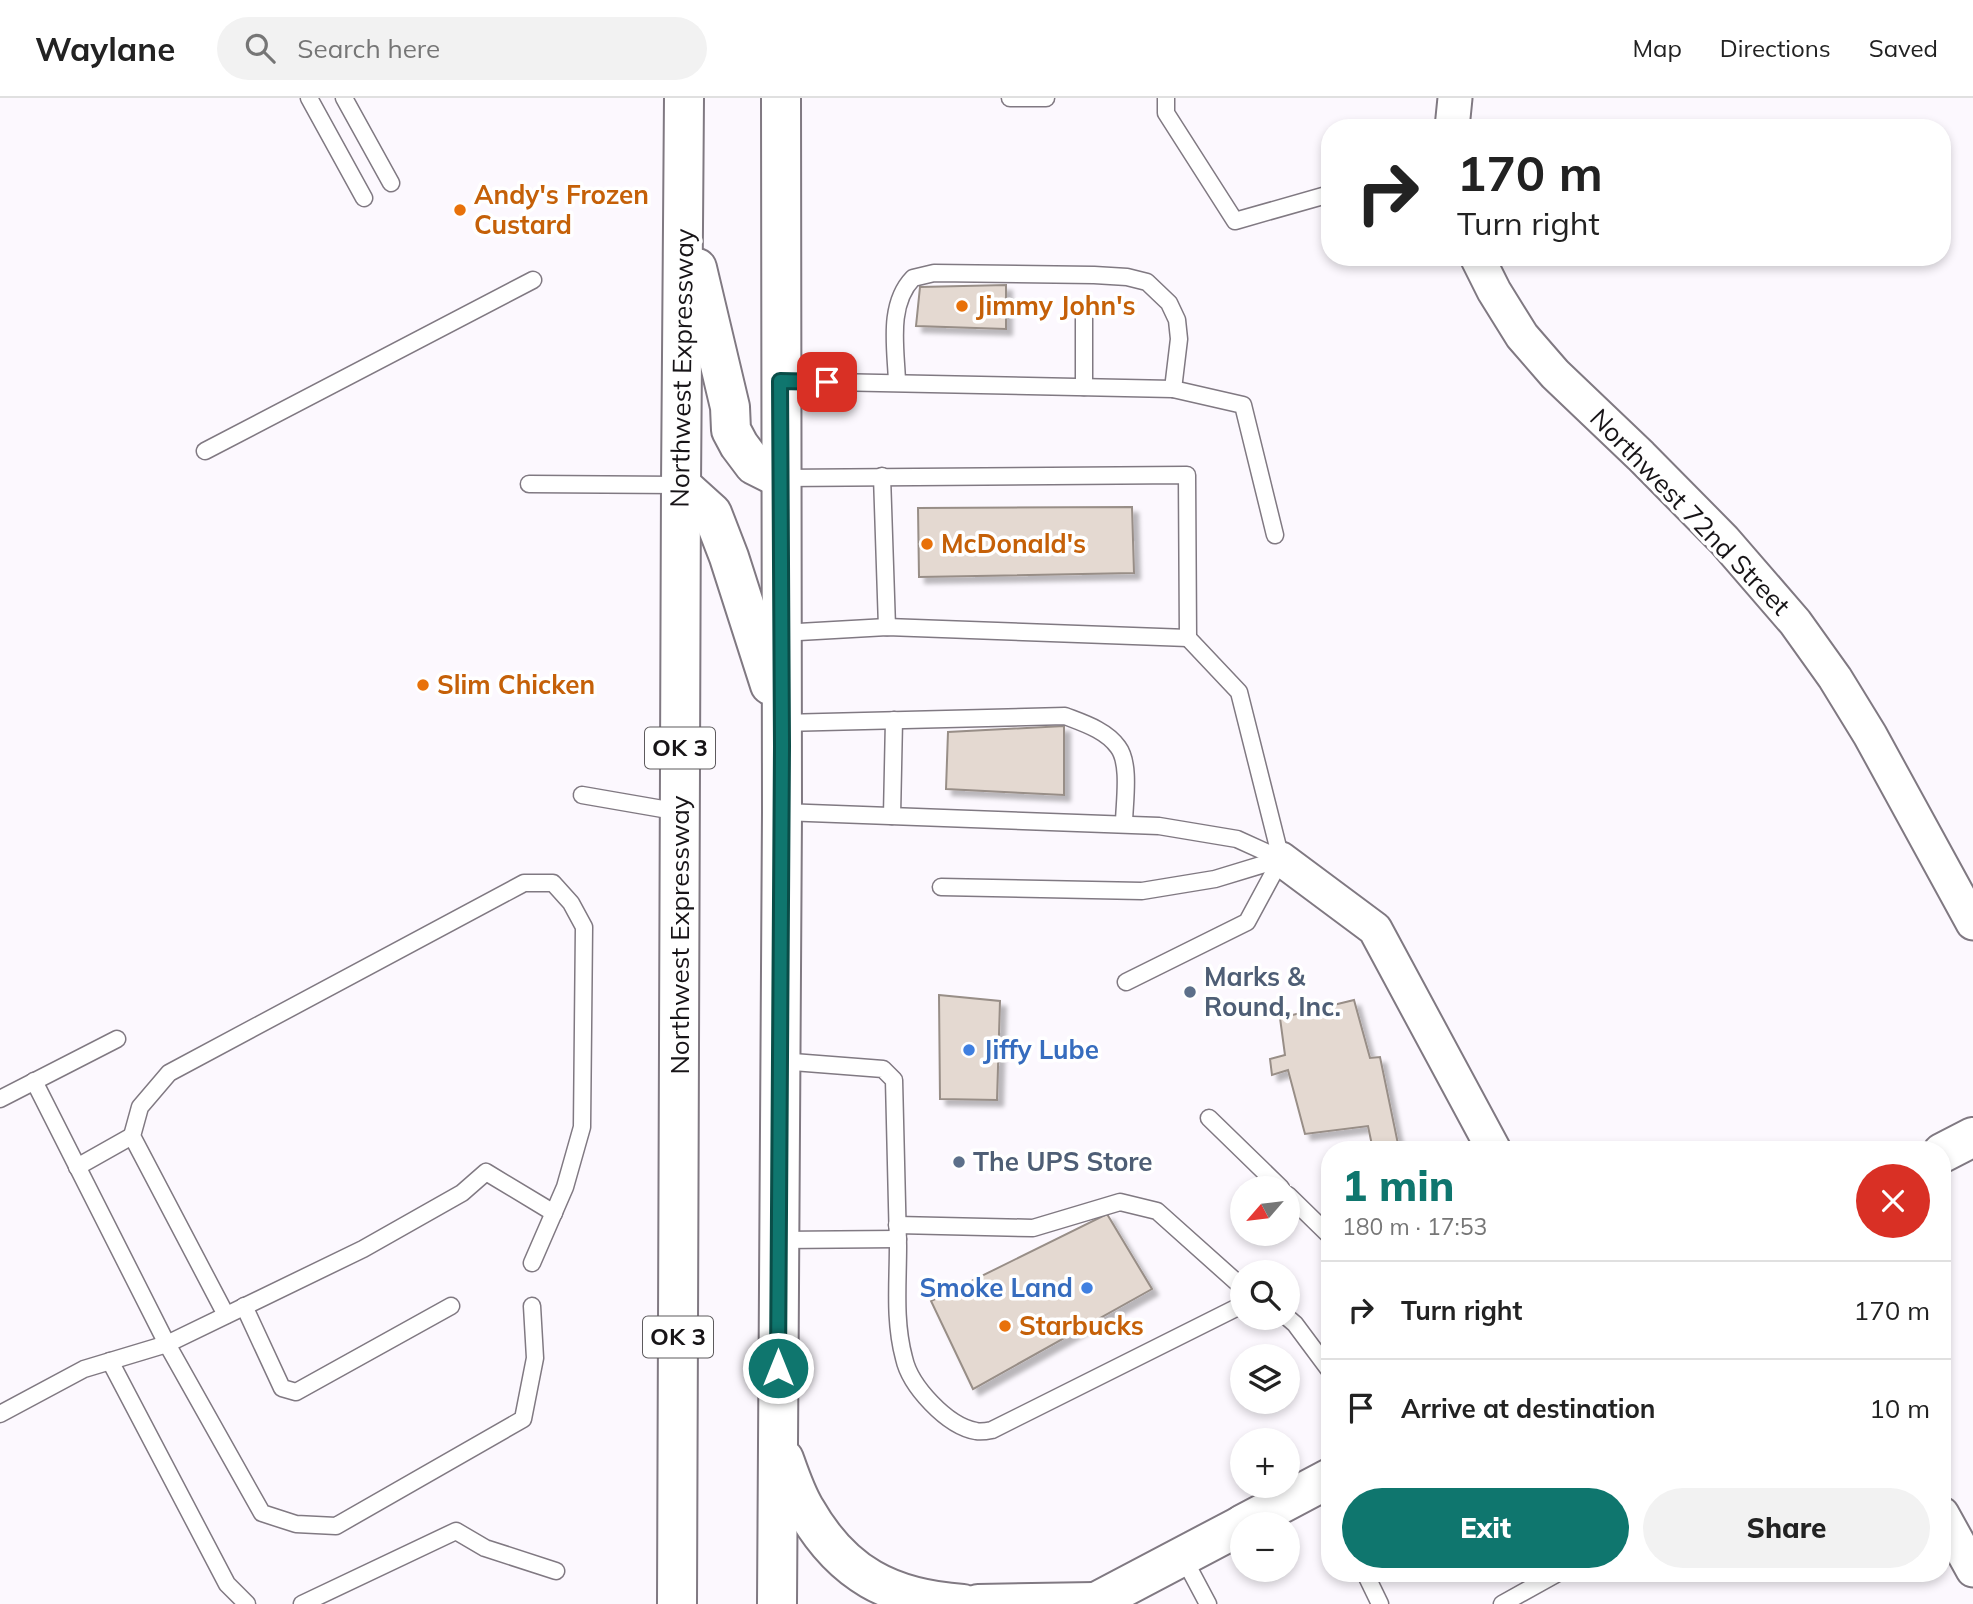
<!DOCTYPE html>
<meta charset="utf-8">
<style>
:root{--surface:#fff;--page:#f2f2f2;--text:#222;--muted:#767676;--line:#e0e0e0;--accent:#0f766e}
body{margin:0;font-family:Mulish,sans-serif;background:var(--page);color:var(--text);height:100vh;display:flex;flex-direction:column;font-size:26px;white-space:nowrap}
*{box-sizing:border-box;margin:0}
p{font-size:23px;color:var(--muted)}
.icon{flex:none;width:38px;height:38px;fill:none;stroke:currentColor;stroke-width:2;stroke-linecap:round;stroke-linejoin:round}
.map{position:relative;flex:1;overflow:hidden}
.side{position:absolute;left:1321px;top:1043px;width:630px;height:441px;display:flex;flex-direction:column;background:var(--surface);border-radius:28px;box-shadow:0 4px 10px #0003}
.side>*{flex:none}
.hud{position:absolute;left:1321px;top:21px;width:630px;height:147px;border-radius:28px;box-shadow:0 4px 10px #0003;background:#fff;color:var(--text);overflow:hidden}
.needle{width:46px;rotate:242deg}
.tools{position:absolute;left:1230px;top:1078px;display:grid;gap:14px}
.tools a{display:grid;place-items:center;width:70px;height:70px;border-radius:50%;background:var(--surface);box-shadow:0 4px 10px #0003;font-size:35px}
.pin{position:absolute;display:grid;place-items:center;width:60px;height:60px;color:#fff;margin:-30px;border-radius:14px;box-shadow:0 4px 10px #0006}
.me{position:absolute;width:77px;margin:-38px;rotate:0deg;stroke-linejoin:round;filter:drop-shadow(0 0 5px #0008)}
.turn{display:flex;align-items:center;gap:24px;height:147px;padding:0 21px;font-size:32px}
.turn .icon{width:91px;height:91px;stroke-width:2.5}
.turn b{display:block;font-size:49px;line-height:60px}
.round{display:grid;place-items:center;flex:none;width:74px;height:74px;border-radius:37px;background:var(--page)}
.summary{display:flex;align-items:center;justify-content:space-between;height:119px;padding:0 21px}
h1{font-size:42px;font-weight:800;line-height:52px;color:var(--accent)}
.action{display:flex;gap:14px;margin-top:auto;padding:14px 21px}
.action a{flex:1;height:80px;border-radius:42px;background:var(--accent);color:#fff;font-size:28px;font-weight:800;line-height:80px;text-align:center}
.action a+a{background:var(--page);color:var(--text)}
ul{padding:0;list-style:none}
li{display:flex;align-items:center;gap:21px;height:98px;padding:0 21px;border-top:2px solid var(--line)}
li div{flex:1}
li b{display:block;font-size:26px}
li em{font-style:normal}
header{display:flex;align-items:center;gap:42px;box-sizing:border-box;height:98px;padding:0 35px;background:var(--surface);border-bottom:2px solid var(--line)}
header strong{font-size:33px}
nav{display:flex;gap:38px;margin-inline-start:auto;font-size:24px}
.search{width:490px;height:63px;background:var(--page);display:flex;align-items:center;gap:18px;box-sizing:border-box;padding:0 24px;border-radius:38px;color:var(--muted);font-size:26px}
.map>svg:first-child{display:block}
.building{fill:#e4d9d1;stroke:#988e87;stroke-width:2;filter:url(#shadow)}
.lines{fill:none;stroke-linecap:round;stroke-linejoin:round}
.service-casing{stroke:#807982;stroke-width:19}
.minor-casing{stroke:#807982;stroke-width:37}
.secondary-casing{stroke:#807982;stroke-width:42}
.trunk-casing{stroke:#807982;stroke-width:42}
.service{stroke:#fff;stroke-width:16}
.minor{stroke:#fff;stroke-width:33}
.secondary{stroke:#fff;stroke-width:38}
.trunk{stroke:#fff;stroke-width:38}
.route-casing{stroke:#0a4d48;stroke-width:18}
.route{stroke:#0f766e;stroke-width:12}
.food-dot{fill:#e8710a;stroke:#fff;stroke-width:2.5}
.service-dot{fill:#5c6f8a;stroke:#fff;stroke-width:2.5}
.shop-dot{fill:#3f7fe0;stroke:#fff;stroke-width:2.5}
.labels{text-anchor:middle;stroke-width:7;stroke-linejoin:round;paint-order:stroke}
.shield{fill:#fff;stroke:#5d5a5d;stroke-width:2}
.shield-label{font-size:24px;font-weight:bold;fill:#171417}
.food-label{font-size:26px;font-weight:bold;fill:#c56008;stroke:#fff;text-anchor:start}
.street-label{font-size:26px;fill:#171417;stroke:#fff}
.service-label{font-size:26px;font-weight:bold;fill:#4e5e75;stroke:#fff;text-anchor:start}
.shop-label{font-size:26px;font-weight:bold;fill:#366cbe;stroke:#fff;text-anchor:start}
</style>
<header>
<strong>Waylane</strong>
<div class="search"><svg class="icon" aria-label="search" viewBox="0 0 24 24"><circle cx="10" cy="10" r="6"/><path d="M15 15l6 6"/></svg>Search here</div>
<nav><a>Map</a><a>Directions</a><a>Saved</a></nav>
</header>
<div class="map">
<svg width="1973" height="1506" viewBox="0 0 1973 1506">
<defs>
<filter id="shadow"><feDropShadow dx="6" dy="6" stdDeviation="2" flood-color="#0004"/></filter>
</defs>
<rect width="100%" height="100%" fill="#fcf8fe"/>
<g class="building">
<polygon points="1006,187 1006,231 916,228 920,189"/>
<polygon points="1132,409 1134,475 919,479 918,410"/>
<polygon points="1064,628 1064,697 946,691 948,634"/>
<polygon points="939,897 1000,903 997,1002 940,1001"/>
<polygon points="1354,902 1370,960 1380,959 1398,1046 1377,1052 1373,1052 1368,1028 1305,1036 1288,972 1272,977 1270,961 1285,957 1280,920"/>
<polygon points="1107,1116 1152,1191 973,1291 931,1203"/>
</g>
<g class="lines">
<defs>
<g id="service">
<polyline points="309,0 364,100"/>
<polyline points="344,0 391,85"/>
<polyline points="1010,0 1046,0"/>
<polyline points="1166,0 1166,15 1235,123 1330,96"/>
<polyline points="1084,216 1084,289"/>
<polyline points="780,283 1173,291 1243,307 1275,437"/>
<path d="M897,284C896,251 887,207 913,180L934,175L1094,177L1127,179L1147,184L1169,205L1177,222L1179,241L1173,291"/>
<polyline points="205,353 533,182"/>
<polyline points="882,378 887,529"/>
<polyline points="780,380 1187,377 1188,540 1239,594 1281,761 1247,824 1126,884"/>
<polyline points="529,386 680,387"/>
<polyline points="781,535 887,529 1188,540"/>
<path d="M782,625L1065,618C1083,625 1106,632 1118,649C1131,666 1124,706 1124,726"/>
<polyline points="582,697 680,714"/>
<polyline points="782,714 1159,728 1237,741 1281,761"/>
<polyline points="892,718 894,622"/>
<polyline points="941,789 1142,793 1215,781 1281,761"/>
<path d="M780,963L883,971L894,982C895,1037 897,1093 898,1148C898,1186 894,1223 904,1260C910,1288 947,1328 976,1333C981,1334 987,1333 992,1332L1242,1207"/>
<polyline points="34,983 167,1246 262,1415 296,1426 336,1428 523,1321 535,1260 532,1208"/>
<polyline points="0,1001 117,941"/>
<polyline points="1209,1020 1281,1090"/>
<polyline points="77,1069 132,1038"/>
<polyline points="1288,1097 1330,1138"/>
<polyline points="897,1127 1033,1130 1120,1104 1157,1113 1242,1189"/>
<polyline points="779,1142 898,1141"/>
<polyline points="244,1208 282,1290 296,1294 451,1208"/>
<polyline points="226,1217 132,1038 140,1009 169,975 524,785 553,785 571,805 584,829 582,1029 565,1089 532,1165"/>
<polyline points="1288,1220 1295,1226 1330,1273"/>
<polyline points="110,1263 227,1486 247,1506"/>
<polyline points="0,1316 84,1271 167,1246 363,1151 462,1095 486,1074 554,1115"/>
<polyline points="1183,1459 1208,1506"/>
<polyline points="1365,1475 1380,1506"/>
<polyline points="302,1506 456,1433 485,1450 556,1473"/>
<polyline points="1502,1506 1558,1475"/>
</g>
<g id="minor">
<polyline points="1452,30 1455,0"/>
<polyline points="1477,159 1494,193 1522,238 1555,276 1641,358 1724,442 1795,524 1835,580 1870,637 1973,825"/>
<polyline points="1281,761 1375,831 1494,1052"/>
<polyline points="1942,1416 1973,1472"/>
</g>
<g id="secondary">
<polyline points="1942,1055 1973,1039"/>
<polyline points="1243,1426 1330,1380"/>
<polyline points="1092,1506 1242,1427"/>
</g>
<g id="trunk">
<polyline points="697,170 730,309 731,332 739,347 754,367 780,380"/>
<polyline points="681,387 712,415 729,459 770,587"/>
<path d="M784,1361C790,1378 796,1396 805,1411C842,1476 890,1501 963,1506"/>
<polyline points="677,1506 681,387 684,0"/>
<polyline points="777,1506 782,714 781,0"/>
<polyline points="978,1506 1095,1504"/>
</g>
</defs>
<use href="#service" class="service-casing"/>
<use href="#minor" class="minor-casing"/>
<use href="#secondary" class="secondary-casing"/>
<use href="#trunk" class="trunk-casing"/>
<use href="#service" class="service"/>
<use href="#minor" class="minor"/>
<use href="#secondary" class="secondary"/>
<use href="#trunk" class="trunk"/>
</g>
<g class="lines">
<defs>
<polyline id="route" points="778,1270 782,648 780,283 827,284"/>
</defs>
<use href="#route" class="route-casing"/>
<use href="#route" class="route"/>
</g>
<g class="food-dot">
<circle cx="460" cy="112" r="7"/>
<circle cx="962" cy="208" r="7"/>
<circle cx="927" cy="446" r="7"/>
<circle cx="423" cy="587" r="7"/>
<circle cx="1005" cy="1228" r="7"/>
</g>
<g class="service-dot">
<circle cx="1190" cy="894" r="7"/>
<circle cx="959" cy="1064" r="7"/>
</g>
<g class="shop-dot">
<circle cx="969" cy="952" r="7"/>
<circle cx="1087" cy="1190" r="7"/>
</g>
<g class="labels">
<g class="shield">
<rect x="645" y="629.5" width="70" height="41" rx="5"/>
<rect x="643" y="1218.5" width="70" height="41" rx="5"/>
</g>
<g class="shield-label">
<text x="680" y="658">OK 3</text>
<text x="678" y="1247">OK 3</text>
</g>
<g class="food-label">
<text x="474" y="106">Andy's Frozen<tspan x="474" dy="30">Custard</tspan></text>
<text x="976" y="217">Jimmy John's</text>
<text x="941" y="455">McDonald's</text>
<text x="437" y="596">Slim Chicken</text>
<text x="1019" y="1237">Starbucks</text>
</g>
<g class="street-label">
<text transform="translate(682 270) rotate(-89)" y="9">Northwest Expressway</text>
<text transform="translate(1690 414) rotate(46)" y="9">Northwest 72nd Street</text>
<text transform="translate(680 837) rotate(-90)" y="9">Northwest Expressway</text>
</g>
<g class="service-label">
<text x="1204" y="888">Marks &amp;<tspan x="1204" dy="30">Round, Inc.</tspan></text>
<text x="973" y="1073">The UPS Store</text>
</g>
<g class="shop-label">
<text x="983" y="961">Jiffy Lube</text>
<text x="1073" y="1199" text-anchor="end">Smoke Land</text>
</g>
</g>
</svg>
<div class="tools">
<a><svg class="needle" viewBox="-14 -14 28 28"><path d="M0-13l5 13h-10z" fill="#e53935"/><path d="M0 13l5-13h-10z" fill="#767676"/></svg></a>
<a><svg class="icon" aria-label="search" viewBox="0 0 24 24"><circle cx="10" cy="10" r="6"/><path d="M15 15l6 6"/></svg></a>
<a><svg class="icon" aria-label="layers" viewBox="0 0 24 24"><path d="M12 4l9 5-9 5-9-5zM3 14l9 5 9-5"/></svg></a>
<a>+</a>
<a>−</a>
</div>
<div class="pin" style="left:827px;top:284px;background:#d93025"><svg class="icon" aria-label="arrive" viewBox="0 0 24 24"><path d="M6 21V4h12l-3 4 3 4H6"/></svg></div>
<svg class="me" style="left:778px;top:1270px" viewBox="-20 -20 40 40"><circle r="17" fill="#0f766e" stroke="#fff" stroke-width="3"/><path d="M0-11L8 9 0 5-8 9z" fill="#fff"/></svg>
<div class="hud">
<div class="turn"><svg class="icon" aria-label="right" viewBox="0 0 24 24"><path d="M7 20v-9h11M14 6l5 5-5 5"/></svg><div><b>170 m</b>Turn right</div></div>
</div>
<section class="side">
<div class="summary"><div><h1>1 min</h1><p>180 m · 17:53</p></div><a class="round" style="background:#d93025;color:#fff"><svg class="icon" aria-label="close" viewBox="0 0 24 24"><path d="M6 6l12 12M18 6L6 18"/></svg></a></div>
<ul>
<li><svg class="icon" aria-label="right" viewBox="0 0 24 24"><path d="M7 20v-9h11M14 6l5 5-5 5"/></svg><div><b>Turn right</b></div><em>170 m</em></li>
<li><svg class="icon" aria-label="arrive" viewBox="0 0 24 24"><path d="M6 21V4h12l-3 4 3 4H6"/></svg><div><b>Arrive at destination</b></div><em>10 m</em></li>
</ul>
<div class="action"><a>Exit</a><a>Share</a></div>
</section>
</div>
